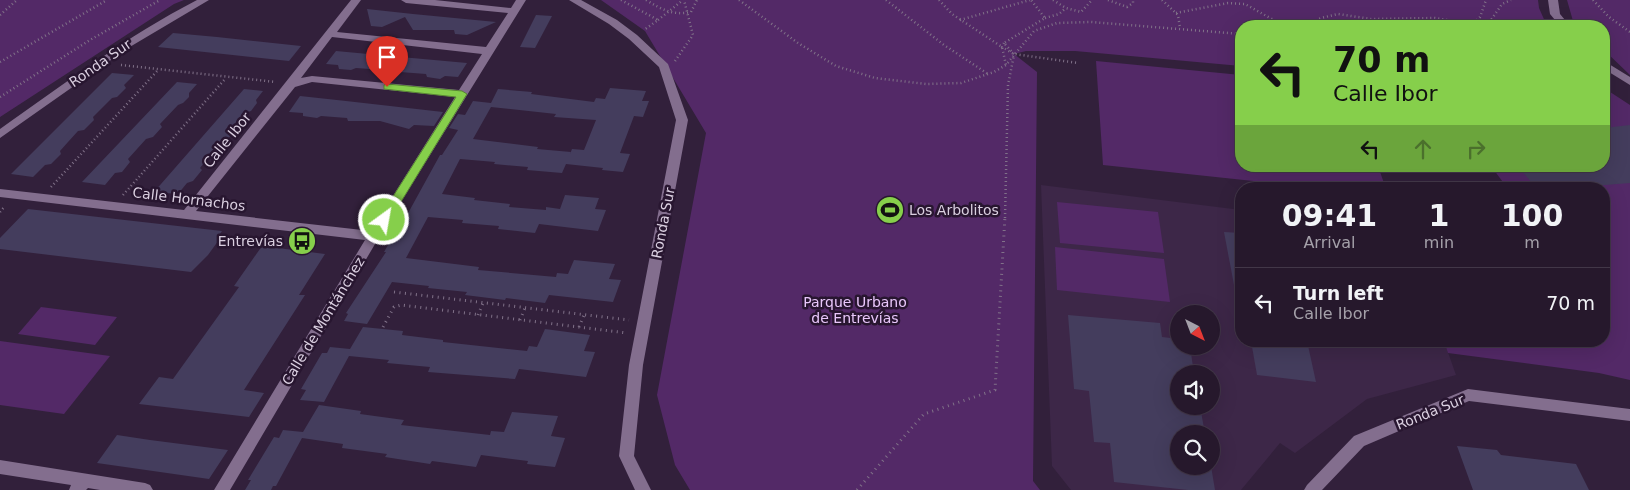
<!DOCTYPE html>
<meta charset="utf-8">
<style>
:root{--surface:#26182c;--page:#322538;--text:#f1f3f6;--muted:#a4a0a9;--line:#423748}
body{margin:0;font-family:"DejaVu Sans",sans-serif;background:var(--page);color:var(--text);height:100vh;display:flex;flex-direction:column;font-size:19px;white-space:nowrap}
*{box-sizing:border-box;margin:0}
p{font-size:16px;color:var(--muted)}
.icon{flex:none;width:28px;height:28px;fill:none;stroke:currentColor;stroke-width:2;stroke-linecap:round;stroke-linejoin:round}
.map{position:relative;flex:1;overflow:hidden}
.sheet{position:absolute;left:1235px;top:182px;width:375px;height:165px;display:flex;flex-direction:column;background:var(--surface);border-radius:20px;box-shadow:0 5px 20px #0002,0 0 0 1px var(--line)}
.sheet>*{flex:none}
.banner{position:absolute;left:1235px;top:20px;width:375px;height:152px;border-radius:20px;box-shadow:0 5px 20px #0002,0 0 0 1px var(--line);background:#86cf4b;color:#111;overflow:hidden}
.needle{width:32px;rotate:138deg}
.tools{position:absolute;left:1170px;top:305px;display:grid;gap:10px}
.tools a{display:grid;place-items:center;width:50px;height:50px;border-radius:50%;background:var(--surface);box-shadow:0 5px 20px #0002,0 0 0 1px var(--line);font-size:25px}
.pin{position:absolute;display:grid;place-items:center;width:42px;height:42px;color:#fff;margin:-51px -21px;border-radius:50% 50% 50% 0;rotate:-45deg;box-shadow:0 0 5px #0007}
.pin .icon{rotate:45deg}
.me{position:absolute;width:55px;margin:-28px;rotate:32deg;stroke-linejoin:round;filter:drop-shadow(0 0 4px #0008)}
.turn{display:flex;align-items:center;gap:18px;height:105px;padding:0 15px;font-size:22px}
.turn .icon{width:65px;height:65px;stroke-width:2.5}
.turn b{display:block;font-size:35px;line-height:42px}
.lanes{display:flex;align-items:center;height:48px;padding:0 15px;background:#0003;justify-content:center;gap:25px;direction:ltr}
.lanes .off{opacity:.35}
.eta{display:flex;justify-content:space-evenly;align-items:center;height:85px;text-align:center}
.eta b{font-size:30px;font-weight:800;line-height:35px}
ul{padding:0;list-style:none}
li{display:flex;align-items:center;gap:15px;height:70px;padding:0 15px;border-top:1px solid var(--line)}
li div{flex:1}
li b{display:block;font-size:19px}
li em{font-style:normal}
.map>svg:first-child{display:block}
.built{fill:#3d2748;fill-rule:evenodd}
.green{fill:#532967}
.building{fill:#443d5d;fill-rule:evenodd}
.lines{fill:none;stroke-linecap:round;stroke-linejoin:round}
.path-far1{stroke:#817289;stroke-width:2.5;stroke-dasharray:1 3;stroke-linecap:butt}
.path{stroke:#817289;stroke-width:3;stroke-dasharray:1 4.5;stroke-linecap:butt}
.street{fill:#836e8e;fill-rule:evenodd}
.route{fill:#86cf4b;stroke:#578731}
.labels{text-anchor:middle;stroke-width:5;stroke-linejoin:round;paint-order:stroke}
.street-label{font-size:14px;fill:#dacfe0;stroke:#281630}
.poi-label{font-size:14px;fill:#dacfe0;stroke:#281630;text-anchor:start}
.park-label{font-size:14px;fill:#e9c7fb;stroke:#281630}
</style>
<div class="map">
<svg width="1630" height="490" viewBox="0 0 1630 490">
<rect width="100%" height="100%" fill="#32203b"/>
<path class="built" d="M1041,185L1241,210V341H1444L1456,375L1367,399L1295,453L1280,443L1241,490H1071L1052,466ZM1179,314H1211V346H1179ZM1179,374H1211V406H1179ZM1179,434H1211V466H1179Z"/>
<g class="green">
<polygon points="0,0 184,0 174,4 0,117"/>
<polygon points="601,0 1538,0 1539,8 1547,26 1241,26 1241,66 1075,51 1026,51 1014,54 1037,72 1033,481 1040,490 690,490 675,465 657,395 706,133 645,31"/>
<polygon points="1567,0 1630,0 1630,75 1604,50 1604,26 1579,26 1573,21"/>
<polygon points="1096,61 1241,75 1241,166 1378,166 1386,189 1327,189 1103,165"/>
<polygon points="1604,88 1630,105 1630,380 1599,373 1448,353 1444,341 1604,341 1604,189 1508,189 1491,166 1604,166"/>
<polygon points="1057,202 1158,212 1164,253 1060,243"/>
<polygon points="1055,247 1164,259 1170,302 1057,290"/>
<polygon points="41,307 117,317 95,345 18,334"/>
<polygon points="0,341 110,356 64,414 0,405"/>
</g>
<g class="building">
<polygon points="367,9 413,14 496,22 467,35 455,34 454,30 413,30 405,17 382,27 371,26"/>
<polygon points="536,15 552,16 535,48 520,47"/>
<polygon points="173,33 217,37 301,46 289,61 158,47"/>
<polygon points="336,51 379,55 467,63 458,77 445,76 440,79 427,77 426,74 400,72 395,74 383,73 382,70 370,69 356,68 351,70 339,69 338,65 326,64"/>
<polygon points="112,73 134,75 124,85 126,88 117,97 112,98 93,117 94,120 84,130 78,131 68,142 60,151 61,154 51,164 45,165 33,177 11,174"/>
<polygon points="177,82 197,84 189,93 189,97 183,103 178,105 160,124 162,127 153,137 146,139 128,159 130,162 122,172 115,173 105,185 82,182"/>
<path d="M610,88L646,91L642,101H649L643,117L634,116L620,153L630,154L623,172L602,170L603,168L566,164L562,173L527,170L528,167L494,164L495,162L460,159L442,194L475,198L474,200L510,204L509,207L546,210V207L560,209L565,195L599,198L595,209L606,210L598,231L539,224L535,233L498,229L499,226L462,223L463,220L428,217L406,258L479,267L478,270L556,277L557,273L568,274L574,260L615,264L609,279L621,280L613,302L549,295L545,303L506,298L505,300L465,295L467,292L428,288L429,286L392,282L367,324L344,321L348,314L346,313L386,252H384L388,245L405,215H407L440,155H442L458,130L449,128L458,114L465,115L473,101L491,103L498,89L532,92L531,94L594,102L596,98L605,99ZM491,107L556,114L554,117L596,120L584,150L572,149L570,154L571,152L537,149L538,147L473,139Z"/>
<polygon points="244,89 263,91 256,100 257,103 251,111 244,113 236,122 229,132 231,135 224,144 217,147 200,168 202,170 193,181 187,183 178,194 154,192"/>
<polygon points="300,96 346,101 443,112 434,126 414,125 409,129 380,121 348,121 347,118 321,116 317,118 303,116 303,113 289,112"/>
<polygon points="1630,125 1630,183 1593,186 1595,189 1537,189 1521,170 1559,166 1604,166 1604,128"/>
<polygon points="28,209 116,219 222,231 218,237 221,237 208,255 191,272 0,249 0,238"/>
<polygon points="1224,232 1241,233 1241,285 1234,285"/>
<polygon points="262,246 325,254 299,295 305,295 244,390 264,393 249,417 139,404 159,377 173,379 239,287 234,286"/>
<polygon points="1068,315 1160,323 1162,337 1179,339 1179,346 1190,346 1194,374 1179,374 1179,406 1200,406 1205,434 1179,434 1179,466 1211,466 1215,490 1188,490 1114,482 1110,443 1094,442 1089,391 1074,389"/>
<polygon points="363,327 403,331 402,335 443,340 443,342 527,351 529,346 537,347 545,329 590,335 584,351 595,352 586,377 519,369 515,379 428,372 430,367 387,363 389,360 349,356 324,402 300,400 306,390 301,389 322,353 327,353 330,347 350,349"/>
<polygon points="1251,341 1307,341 1316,382 1257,375"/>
<polygon points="319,405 361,411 360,414 404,420 401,425 490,435 491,431 504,432 512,412 558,416 551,436 565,438 555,467 527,464 528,461 481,455 476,467 432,461 430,464 385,457 387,454 342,448 343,444 302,438 276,486 273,486 271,490 245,490 251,480 248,480 274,437 279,438 283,430 303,432"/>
<polygon points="117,435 150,440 228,450 209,479 97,463"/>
<polygon points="1457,446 1497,450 1501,455 1576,464 1589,490 1473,490"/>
</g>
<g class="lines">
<g class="path-far1">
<polyline points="621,0 658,20 644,30"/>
<path d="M646,0C661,9 673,16 691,12L697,0"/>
<polyline points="739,0 798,43 836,66 875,78 926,84 961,83 994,72 1006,65 1034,31 1057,23 1091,22 1241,34"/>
<polyline points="886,0 944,45 988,74"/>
<polyline points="939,0 952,14 1002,47 1006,65"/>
<polyline points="1053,0 1066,8 1081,12 1092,0"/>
<polyline points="1108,0 1127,7 1133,3 1133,0"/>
<polyline points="1162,0 1178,15 1180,28"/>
<polyline points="1593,0 1609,17 1630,32"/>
<polyline points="1176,13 1228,3 1245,4 1279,23 1296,26"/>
<polyline points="0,15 17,0"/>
<polyline points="1045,18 1059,14 1066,8"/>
<polyline points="658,20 683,0"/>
<polyline points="960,20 1030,0"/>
<polyline points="1305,26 1321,18 1338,14 1371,19 1435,18 1472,24 1480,17 1486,0"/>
<polyline points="1487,26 1502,4 1511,0"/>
<polyline points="1004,43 1002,47 1014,54 1078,63"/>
<polyline points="1014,54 1004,43 1045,18 1031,0"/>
<polyline points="675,61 693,35 684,0"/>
<polyline points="0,62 107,0"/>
<polyline points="121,65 276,82"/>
<polyline points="0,97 90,40 160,0"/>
<polyline points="51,187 158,70"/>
<polyline points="123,195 226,78"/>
<polyline points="0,212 5,206"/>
<polyline points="1005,218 1008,85 1014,55"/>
</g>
<g class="path">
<polyline points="394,292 629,320"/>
<polyline points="478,315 483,303"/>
<polyline points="520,320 525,308"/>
<polyline points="383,327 394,307 401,305 627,333"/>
<polyline points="579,327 584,315"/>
<polyline points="857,490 924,414 995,390 1005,216"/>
</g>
<g class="street">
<path d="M197,0H209L128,48L0,138V129C64,84 127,36 197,0Z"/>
<path d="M351,0H361L337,32L486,47L508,13L406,3L401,0H435L511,8L516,0H526L378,239L230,490H214L365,240L0,197V189L184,210ZM332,37L482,54L459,90L312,76L301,78ZM312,82L455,97L371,231L196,211L295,87Z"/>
<polygon points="569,0 581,0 617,20 637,35 668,64 688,120 643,365 634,456 651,490 635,490 619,456 629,365 676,120 659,67 629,39 609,24"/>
<polygon points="1548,0 1558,0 1560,14 1570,26 1560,26 1550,14"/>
<polygon points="1604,61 1630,77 1630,85 1604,69"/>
<polygon points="1468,389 1630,409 1630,421 1469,401 1364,446 1322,490 1304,490 1307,485 1354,436"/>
<polygon points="0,460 145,483 150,485 153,490 100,490 88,488 86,490 69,490 71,485 0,474"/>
</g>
</g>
<polygon class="route" points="387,84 462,91 467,94 388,223 384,225 378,220 380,217 456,97 384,89 384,85"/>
<defs>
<symbol id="stadium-disc" viewBox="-11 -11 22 22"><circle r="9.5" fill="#86cf4b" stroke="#281630"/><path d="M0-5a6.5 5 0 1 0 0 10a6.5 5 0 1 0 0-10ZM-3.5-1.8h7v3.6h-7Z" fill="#111"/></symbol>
<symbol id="bus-disc" viewBox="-11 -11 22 22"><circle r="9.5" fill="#86cf4b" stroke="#281630"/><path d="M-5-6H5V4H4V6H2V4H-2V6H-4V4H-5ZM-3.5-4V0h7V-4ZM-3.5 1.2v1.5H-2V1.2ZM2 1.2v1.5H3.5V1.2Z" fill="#111"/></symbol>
</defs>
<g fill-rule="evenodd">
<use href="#stadium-disc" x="874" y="194" width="32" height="32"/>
<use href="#bus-disc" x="286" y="225" width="32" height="32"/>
</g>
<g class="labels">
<g class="street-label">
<text transform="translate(100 63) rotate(-35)" y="5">Ronda Sur</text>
<text transform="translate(227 140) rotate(-51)" y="5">Calle Ibor</text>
<text transform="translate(189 199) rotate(7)" y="5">Calle Hornachos</text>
<text transform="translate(663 223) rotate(-79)" y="5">Ronda Sur</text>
<text transform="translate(323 321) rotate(-59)" y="5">Calle de Montánchez</text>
<text transform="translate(1430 412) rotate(-22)" y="5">Ronda Sur</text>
</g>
<g class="poi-label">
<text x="909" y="215">Los Arbolitos</text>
<text x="283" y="246" text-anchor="end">Entrevías</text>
</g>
<g class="park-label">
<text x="855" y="307">Parque Urbano<tspan x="855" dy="16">de Entrevías</tspan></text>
</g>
</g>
</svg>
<div class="tools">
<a><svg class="needle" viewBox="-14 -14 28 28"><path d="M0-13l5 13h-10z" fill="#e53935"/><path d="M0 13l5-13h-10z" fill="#a4a0a9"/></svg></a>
<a><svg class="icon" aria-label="sound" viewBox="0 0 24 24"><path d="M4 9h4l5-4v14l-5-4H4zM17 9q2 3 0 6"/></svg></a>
<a><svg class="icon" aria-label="search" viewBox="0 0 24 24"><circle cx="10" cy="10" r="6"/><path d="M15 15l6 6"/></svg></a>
</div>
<div class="pin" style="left:387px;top:87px;background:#d93025"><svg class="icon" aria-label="arrive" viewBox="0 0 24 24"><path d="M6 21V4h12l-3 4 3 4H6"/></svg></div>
<svg class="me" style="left:384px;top:220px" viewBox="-20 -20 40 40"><circle r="17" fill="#86cf4b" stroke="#fff" stroke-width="3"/><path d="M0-11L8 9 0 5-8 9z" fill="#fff"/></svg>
<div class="banner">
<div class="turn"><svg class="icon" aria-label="left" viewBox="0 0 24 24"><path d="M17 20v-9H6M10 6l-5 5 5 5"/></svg><div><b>70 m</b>Calle Ibor</div></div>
<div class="lanes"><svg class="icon" aria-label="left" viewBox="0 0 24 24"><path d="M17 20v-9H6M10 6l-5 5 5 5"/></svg><svg class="icon off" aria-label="ahead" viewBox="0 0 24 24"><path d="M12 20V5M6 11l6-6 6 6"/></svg><svg class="icon off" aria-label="right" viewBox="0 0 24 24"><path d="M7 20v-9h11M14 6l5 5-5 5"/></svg></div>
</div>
<section class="sheet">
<div class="eta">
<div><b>09:41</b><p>Arrival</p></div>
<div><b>1</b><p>min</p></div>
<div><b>100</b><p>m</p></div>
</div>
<ul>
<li><svg class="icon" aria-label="left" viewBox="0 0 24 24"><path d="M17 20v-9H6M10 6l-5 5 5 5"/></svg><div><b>Turn left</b><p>Calle Ibor</p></div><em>70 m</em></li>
</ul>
</section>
</div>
